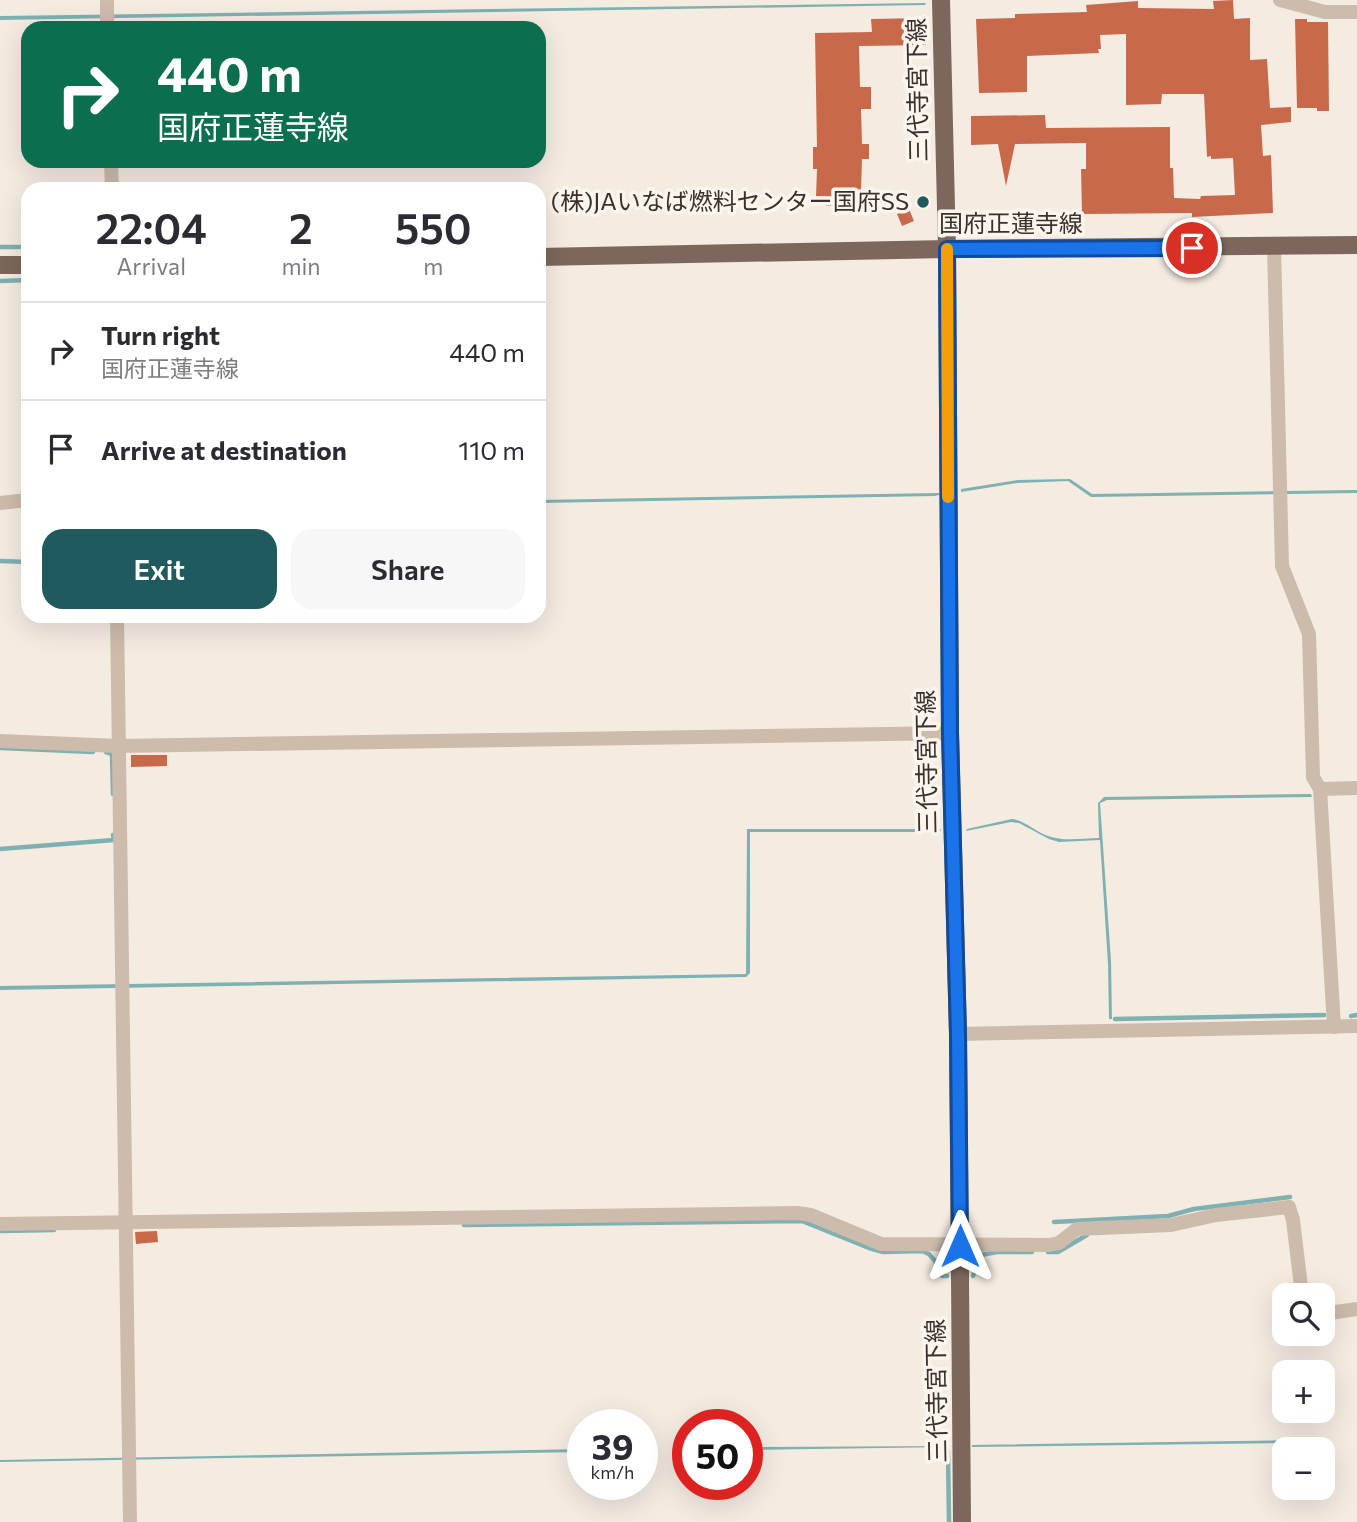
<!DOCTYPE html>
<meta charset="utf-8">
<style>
:root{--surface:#fff;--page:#f7f7f7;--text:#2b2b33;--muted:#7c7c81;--line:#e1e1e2;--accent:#1f5a5e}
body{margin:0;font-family:Commissioner,"Noto Sans JP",sans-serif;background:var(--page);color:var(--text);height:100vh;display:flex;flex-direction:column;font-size:26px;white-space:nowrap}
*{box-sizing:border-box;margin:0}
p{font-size:23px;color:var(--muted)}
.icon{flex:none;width:38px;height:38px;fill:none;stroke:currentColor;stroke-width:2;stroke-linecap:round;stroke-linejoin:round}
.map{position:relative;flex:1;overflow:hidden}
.panel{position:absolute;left:21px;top:182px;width:525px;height:441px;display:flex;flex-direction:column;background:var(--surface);border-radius:21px;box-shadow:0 7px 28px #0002}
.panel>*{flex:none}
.top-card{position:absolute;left:21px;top:21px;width:525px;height:147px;border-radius:21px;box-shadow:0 7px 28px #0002;background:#0b6e4f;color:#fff;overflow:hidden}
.tools{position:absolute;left:1272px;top:1283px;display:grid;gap:14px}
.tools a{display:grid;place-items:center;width:63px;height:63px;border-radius:14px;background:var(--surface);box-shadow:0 7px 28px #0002;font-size:35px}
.speed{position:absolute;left:567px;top:1409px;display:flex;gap:14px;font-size:35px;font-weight:700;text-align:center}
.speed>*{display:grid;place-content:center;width:91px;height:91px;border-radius:50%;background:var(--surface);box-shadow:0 7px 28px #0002;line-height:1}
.speed small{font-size:18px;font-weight:400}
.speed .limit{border:10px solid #d22;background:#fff;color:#111}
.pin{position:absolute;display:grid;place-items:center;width:60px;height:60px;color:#fff;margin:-30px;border:4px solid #fff;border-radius:50%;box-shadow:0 2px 7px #0007}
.me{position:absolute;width:77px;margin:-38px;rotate:0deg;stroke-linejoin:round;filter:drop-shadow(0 0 5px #0008)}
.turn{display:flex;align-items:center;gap:24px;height:147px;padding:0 21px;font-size:32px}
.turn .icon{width:91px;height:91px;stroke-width:2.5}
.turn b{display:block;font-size:49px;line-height:60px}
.eta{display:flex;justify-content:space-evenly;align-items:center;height:119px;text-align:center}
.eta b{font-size:42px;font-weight:600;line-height:49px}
.cta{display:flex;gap:14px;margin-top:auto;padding:14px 21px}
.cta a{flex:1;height:80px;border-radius:21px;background:var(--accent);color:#fff;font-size:28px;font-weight:600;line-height:80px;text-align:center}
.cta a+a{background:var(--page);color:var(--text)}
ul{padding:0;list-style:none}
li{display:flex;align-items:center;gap:21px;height:98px;padding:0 21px;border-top:2px solid var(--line)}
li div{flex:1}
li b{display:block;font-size:26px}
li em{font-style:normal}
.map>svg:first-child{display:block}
.water{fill:#7fb0b2}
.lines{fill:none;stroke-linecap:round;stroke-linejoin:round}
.stream{stroke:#7fb0b2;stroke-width:4.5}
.building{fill:#c8694b}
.minor{stroke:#cdbbac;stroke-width:14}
.major{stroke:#7d675c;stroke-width:18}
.route-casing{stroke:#114b97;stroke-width:18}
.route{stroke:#1a73e8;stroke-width:12}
.slow{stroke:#f59e0b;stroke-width:12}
.poi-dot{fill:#1f5a5e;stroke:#fbf5ee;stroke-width:2.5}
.labels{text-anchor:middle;stroke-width:7;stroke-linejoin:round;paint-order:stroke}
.street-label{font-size:24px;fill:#3b302b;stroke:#fbf5ee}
.poi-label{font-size:24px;fill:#3b302b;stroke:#fbf5ee;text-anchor:end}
</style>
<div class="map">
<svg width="1357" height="1522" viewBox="0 0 1357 1522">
<rect width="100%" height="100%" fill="#f4ebe1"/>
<g class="water">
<polygon points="926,3 925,5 0,20 0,16"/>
<polygon points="1070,479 1092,494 1357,490 1357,493 1091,497 1068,481 1017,483 961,492 961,489 1018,480"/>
<polygon points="939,493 939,495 935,496 539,503 539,500"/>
<path d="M1311,794L1312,797L1107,800L1100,803L1111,961L1112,1019H1109L1108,964L1100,840L1059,842L1049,839L1019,823L1011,822L966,831L967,829L1012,819C1026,821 1035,832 1048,836C1064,842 1083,838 1099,838L1098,803L1104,797Z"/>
<polygon points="747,829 941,829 940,832 750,832 750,973 746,977 0,990 0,986 746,974"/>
<polygon points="1301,1440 1314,1449 1309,1449 1300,1443 972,1447 972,1445"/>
<polygon points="949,1446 950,1447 747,1450 747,1447"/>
<polygon points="583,1449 583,1452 0,1462 0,1460"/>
</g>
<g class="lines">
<g class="stream">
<polyline points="0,247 28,247"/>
<polyline points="0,281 28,280"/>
<polyline points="0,561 28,562"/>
<polyline points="1,748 93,752"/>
<polyline points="106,752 112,754 113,794"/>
<polyline points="0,849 114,840 113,835"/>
<polyline points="1351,1016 1357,1015"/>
<polyline points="1115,1019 1324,1015"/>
<polyline points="1054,1222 1168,1216 1194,1209 1290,1197"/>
<polyline points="464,1225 802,1221 869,1248 883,1252 922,1251 929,1254 941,1268 942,1276 947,1276"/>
<polyline points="0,1231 54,1230"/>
<polyline points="1048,1252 1058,1252 1087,1235"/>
<polyline points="973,1276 981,1255 997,1252 1032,1252"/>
<polyline points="948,1451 949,1522"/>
</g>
</g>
<g class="building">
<polygon points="1233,0 1234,19 1250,18 1250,60 1267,59 1270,108 1291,107 1291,122 1261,125 1263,156 1271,155 1273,213 1192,217 1192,213 1084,214 1082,214 1081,169 1086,169 1086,143 1015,144 1006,186 998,144 971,145 971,116 1045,115 1046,128 1170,127 1170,168 1173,168 1174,198 1200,199 1201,196 1235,195 1233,158 1211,159 1211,156 1207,157 1204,94 1162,94 1161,104 1126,105 1126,34 1100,35 1101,49 1098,49 1099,53 1027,56 1027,92 979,93 976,19 1015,18 1015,14 1087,12 1086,5 1138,1 1138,8 1214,9 1213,1"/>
<polygon points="926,18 926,45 859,46 860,87 871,87 871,109 861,109 862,144 869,144 869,159 862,159 861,190 874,190 874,206 826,206 826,196 816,197 817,169 813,169 813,147 817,147 815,33 872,32 871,19"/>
<polygon points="1295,19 1307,19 1307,22 1328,22 1329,111 1317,111 1317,108 1297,108"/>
<polygon points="909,209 914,221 902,226 897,214"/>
<polygon points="131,755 167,755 167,766 131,767"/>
<polygon points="157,1231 158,1242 136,1244 135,1232"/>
</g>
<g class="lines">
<g class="minor">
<polyline points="107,0 107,28"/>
<polyline points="1280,0 1325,12 1357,12"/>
<polyline points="111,161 112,189"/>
<polyline points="1274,247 1282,566 1309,634 1313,777 1320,789 1334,1027"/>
<polyline points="0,503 28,500"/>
<polyline points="117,616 130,1522"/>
<polyline points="0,741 118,746 950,733"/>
<polyline points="1320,789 1357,788"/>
<polyline points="958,1034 1357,1026"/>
<polyline points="0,1224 797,1213 811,1215 881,1244 1049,1245 1059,1243 1077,1229 1171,1225 1216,1215 1289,1207 1293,1220 1302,1295"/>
<polyline points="1323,1314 1357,1309"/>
</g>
<g class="major">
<polyline points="941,0 947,249 950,733 958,1034 962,1522"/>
<polyline points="539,257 947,249 1357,245"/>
<polyline points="0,265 28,265"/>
</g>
</g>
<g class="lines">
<defs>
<polyline id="route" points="960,1246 958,1034 950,733 947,249 1192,248"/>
</defs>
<use href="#route" class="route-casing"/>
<use href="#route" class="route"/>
<polyline class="slow" points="947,249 948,497"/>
</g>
<circle class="poi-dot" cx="923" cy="202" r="7"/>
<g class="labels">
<g class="street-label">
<text transform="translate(918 90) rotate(-91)" y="8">三代寺宮下線</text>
<text x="1011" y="232">国府正蓮寺線</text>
<text transform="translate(927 762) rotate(-91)" y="8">三代寺宮下線</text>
<text transform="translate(937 1391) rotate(-91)" y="8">三代寺宮下線</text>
</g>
<g class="poi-label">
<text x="909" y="210">(株)JAいなば燃料センター国府SS</text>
</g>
</g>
</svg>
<div class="tools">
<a><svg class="icon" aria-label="search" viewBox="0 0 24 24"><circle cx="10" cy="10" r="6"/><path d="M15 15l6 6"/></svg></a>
<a>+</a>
<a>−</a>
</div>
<div class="speed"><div>39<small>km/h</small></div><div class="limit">50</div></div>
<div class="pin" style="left:1192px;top:248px;background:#d93025"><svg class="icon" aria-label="arrive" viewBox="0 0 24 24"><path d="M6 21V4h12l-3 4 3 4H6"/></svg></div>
<svg class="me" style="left:960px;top:1246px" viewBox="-20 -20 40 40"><path d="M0-17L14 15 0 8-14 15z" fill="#1a73e8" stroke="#fff" stroke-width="4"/></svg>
<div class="top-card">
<div class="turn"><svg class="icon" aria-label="right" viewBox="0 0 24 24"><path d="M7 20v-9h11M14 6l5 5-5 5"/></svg><div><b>440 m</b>国府正蓮寺線</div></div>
</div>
<section class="panel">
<div class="eta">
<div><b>22:04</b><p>Arrival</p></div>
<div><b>2</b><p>min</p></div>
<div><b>550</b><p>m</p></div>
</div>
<ul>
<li><svg class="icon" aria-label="right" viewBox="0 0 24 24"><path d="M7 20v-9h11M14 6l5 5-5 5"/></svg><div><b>Turn right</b><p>国府正蓮寺線</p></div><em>440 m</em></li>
<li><svg class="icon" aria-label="arrive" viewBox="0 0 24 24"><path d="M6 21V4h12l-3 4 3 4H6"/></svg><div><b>Arrive at destination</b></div><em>110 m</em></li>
</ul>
<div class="cta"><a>Exit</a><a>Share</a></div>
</section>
</div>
